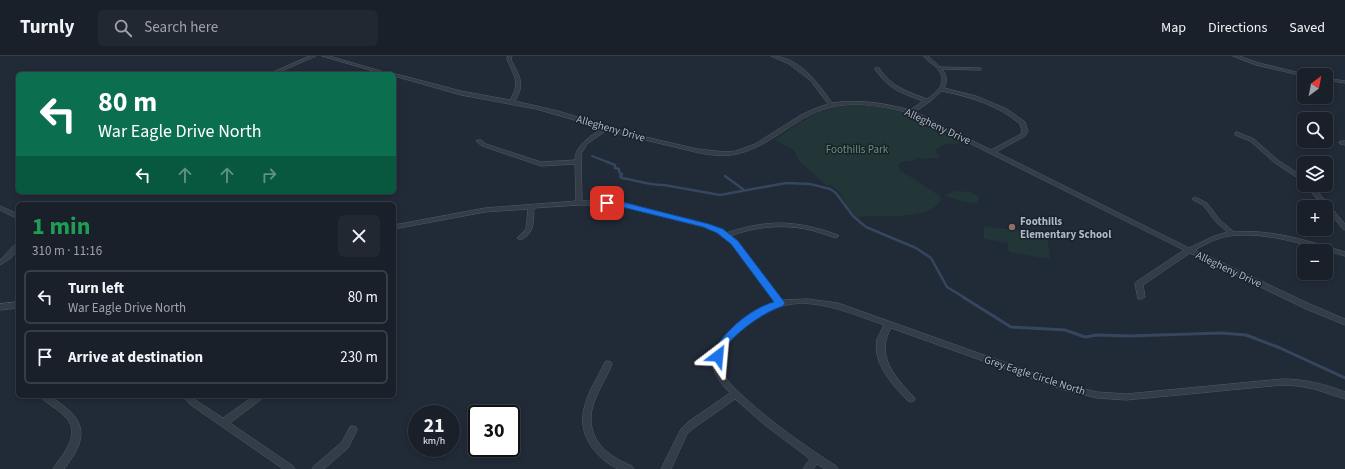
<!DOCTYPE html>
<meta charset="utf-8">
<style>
:root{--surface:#192029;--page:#222831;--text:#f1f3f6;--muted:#9fa3a8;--line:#373e46}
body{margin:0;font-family:"Source Sans 3",sans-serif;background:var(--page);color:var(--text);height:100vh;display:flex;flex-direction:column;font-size:15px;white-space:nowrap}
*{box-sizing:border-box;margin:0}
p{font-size:13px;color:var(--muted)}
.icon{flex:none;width:22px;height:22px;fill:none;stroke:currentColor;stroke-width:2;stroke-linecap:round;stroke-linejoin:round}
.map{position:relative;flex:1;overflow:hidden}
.drawer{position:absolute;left:16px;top:146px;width:380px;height:196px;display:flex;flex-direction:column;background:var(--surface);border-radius:6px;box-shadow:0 2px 6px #0003,0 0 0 1px var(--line)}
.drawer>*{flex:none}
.hud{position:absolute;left:16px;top:16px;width:380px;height:122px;border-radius:6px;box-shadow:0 2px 6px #0003,0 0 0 1px var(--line);background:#0b6e4f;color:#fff;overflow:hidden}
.needle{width:26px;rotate:32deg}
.fabs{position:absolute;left:1297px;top:12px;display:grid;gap:8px}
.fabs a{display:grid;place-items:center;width:36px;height:36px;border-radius:6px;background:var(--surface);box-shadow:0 2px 6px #0003,0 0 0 1px var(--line);font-size:20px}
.speed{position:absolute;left:408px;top:349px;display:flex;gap:8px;font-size:20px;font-weight:700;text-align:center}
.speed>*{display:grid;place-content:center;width:52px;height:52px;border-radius:50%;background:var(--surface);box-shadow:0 2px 6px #0003,0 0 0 1px var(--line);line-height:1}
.speed small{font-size:10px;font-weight:400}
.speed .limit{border:2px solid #111;border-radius:6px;background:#fff;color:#111}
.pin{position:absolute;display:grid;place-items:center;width:34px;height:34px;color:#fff;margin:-17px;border-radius:8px;box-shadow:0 2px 6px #0006}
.me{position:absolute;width:44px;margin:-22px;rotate:29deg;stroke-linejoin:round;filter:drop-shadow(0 0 3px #0008)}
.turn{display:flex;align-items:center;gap:14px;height:84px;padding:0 16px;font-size:18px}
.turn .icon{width:52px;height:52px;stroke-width:2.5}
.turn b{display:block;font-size:28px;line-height:34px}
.lanes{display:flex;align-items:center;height:38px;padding:0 16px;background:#0003;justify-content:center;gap:20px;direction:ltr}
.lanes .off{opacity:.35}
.round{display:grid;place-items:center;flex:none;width:42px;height:42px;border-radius:6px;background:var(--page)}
.head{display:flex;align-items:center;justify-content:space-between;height:68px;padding:0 16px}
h1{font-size:24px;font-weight:700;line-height:30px;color:#1e9e55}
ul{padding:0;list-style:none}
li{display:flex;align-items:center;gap:12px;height:54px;margin:0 8px 6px;padding:0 8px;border:2px solid var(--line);border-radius:6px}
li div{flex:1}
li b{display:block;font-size:15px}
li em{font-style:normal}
header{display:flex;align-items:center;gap:24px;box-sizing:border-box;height:56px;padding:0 20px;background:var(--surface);border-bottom:1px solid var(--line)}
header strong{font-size:19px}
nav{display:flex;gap:22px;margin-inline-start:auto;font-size:14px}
.search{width:280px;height:36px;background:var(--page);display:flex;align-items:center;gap:10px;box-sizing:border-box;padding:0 14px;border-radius:6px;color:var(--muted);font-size:15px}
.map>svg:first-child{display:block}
.green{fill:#223638}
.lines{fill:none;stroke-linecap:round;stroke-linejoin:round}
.stream-far2{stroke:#35465e;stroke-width:2}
.stream-far1{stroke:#35465e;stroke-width:2.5}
.stream{stroke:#35465e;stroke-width:3}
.minor-casing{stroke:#515a65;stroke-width:1}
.minor{fill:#343c47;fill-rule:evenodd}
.route{fill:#1a73e8;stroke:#114b97}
.education-dot{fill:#8d6e63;stroke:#1a212c;stroke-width:1.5}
.labels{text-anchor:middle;stroke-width:3;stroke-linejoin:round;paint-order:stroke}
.street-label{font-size:11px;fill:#aeb7c4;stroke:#1a212c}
.park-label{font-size:11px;fill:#679470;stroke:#1a212c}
.poi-label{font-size:11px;font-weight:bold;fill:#aeb7c4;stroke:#1a212c;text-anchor:start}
</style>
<header>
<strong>Turnly</strong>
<div class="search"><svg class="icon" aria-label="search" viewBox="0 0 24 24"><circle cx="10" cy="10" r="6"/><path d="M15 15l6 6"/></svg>Search here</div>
<nav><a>Map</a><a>Directions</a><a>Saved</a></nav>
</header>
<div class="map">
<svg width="1345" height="413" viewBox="0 0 1345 413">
<rect width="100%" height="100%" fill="#212a37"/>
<g class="green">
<path d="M859,49L879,51L908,58L954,83L962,84L969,87L948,88L941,90L936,94V97L941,101L921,103L918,101L912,105H903L898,109L900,114L940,140L941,144C928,166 878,158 857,161L848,151L841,138L831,129H826L799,105L794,94L775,84C805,63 820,50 859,49Z"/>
<polygon points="955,135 972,136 973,138 979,140 978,148 960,145 944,139"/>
<polygon points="984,170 1047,179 1050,203 1009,196 1008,187 984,183"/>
</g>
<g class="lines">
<polyline class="stream-far2" points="592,100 610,107"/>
<g class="stream-far1">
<path d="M607,106L615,109V112L619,113V116L622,118L620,120L622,122C635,124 652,130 664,129L720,139L786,127L810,128L830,133L836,137L853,160L866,171L916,192L931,202L947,231L965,242"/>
<polyline points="725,120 744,134"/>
</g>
<polyline class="stream" points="963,241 1011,271 1065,274 1085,281 1097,279 1129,280 1221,277 1246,279 1280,292 1345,322"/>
<defs>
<g id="minor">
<polygon points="310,0 316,0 275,18 269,18"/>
<polygon points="322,0 329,0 391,18 384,18"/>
<path d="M508,0H512L511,3C519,21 526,26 515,45L558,55L633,78L697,93L725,96L736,95L755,88L801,59L814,53L828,48L811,25L789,8L771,0C799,0 818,27 832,47C859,43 884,47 910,54L923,45C901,37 888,33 875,13V12H879C892,31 906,35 927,43C940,34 949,24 935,10C931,7 926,4 923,0H928L940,11L981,12V14H979L942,13C947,20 948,25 944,32L976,40L1007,53L1025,66L1028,75L1025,80L996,96L1189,192L1212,181L1227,176L1216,166L1203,149L1193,144L1192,143L1195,141L1207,147L1220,164L1234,176C1272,173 1309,185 1345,196V200C1307,190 1269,175 1229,180C1217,182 1205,188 1195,194L1312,249L1345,263V269L1306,253L1190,197L1143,229L1145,241L1141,243H1138L1135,228L1136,226L1184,194L909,57C867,46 834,42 796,67C777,79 759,93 737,98C713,103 689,94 666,89C646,84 626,80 607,74L587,88L581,98L582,145H607L626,147L708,169L722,174L726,177C769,163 796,164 838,179L839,180L836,182C826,179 816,175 806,173C780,168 755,171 730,180L737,186L782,244L808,243L838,247L1068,329L1097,336L1126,338L1282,323C1304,323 1325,328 1345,336V343L1314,333L1298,330L1282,329L1126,344L1097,342L1064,334L891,272C875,299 895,322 914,341L915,343L914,345L911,346L908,345C893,330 872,307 877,283C879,278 882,274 884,269C824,248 786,229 733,280C724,289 717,303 723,316C727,327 738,335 746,343C774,368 805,390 836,410L838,413H825L817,408L813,413H803L810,403L766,370L735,343L694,372L687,378L671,413H661L681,373L688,366L730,337C724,331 717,323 714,314C704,285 752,254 775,246L733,188L718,176L704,171L626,151L607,149H579L534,152C533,166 535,178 520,184L517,182L526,173L528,153L485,156L394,173V169L485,152L576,145L575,108L541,110L482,90L476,85L477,84H481L486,88L541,106L575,104C575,89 590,81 602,72L536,53L461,39L394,20V18H392H396L461,35L510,44C521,26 514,21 507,3ZM942,35C970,41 998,49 1020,68L1022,75L1021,78L991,94L915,56L932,44Z"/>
<polygon points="1233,0 1239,0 1259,7 1308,19 1304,19 1304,20 1256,9"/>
<polygon points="1326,22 1345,25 1345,27 1326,24"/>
<polygon points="1237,76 1254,83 1279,105 1304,121 1304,126 1275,107 1250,85 1235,79 1235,77"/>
<polygon points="1342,85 1345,85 1345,89 1340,88 1339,87"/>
<polygon points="1306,129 1312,129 1345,168 1345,174 1343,173 1326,153 1326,151 1324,151"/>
<polygon points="0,150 18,158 18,163 0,154"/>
<path d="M18,187V193L11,202L0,209V204C6,199 11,190 18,187Z"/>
<polygon points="18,246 18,252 0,254 0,248"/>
<path d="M608,305L611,306L612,308C606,323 596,337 592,353C586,383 607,400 632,410L634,413C629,413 623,413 618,413C614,411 609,408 605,405C589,392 579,374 584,353C587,337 597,323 604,308L605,306Z"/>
<path d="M40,340C53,340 54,343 65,351C91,371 81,391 64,413H53C57,406 63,400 67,392C82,365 60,357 41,342Z"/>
<polygon points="183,340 192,340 197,345 223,362 254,340 264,340 263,342 230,367 293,410 295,413 283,413 191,349"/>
<polygon points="353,370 356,371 357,374 348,392 324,413 312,413 314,410 342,386 350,371"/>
</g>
</defs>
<use href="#minor" class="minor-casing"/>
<use href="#minor" class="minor"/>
</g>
<path class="route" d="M604,145L626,147L709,168L723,173L738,185L785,247L783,250C766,255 739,274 728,288C724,293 724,298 721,302H714L712,300C720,278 751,252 774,246L731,188L717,177L703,171L626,152L604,149L603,147Z"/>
<circle class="education-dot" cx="1012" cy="171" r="4"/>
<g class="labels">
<g class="street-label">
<text transform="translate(938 70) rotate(25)" y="4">Allegheny Drive</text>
<text transform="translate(611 72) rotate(16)" y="4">Allegheny Drive</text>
<text transform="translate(1229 213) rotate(25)" y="4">Allegheny Drive</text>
<text transform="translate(1035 319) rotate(18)" y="4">Grey Eagle Circle North</text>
</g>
<g class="park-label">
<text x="857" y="97">Foothills Park</text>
</g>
<g class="poi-label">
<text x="1020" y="169">Foothills<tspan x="1020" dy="13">Elementary School</tspan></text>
</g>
</g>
</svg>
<div class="fabs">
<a><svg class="needle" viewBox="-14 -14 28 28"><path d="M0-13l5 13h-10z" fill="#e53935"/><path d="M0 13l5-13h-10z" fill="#9fa3a8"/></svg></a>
<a><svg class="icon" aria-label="search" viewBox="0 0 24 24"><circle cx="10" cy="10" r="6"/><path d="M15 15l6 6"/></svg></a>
<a><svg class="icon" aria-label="layers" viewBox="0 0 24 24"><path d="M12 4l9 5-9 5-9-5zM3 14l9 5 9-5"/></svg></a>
<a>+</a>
<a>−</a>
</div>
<div class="speed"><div>21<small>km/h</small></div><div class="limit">30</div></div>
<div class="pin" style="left:607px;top:147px;background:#d93025"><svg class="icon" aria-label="arrive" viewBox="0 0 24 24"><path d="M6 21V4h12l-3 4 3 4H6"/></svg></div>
<svg class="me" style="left:718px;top:300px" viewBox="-20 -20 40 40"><path d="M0-17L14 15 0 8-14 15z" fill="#1a73e8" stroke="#fff" stroke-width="4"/></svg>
<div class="hud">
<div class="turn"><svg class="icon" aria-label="left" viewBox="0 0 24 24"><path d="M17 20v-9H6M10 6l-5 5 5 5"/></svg><div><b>80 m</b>War Eagle Drive North</div></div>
<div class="lanes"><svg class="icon" aria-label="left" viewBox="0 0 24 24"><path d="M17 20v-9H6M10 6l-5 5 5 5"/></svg><svg class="icon off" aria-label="ahead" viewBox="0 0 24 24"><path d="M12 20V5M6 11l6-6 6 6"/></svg><svg class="icon off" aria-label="ahead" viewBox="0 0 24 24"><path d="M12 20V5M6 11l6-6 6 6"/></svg><svg class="icon off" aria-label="right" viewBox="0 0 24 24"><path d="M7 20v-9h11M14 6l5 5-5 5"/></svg></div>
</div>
<section class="drawer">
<div class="head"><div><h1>1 min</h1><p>310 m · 11:16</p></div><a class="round"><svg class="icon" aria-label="close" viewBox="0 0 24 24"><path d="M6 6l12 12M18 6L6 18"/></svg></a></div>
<ul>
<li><svg class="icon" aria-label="left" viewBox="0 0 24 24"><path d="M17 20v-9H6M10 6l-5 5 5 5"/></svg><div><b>Turn left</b><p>War Eagle Drive North</p></div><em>80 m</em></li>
<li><svg class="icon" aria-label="arrive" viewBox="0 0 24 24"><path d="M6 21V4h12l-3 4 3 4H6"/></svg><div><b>Arrive at destination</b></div><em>230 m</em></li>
</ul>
</section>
</div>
